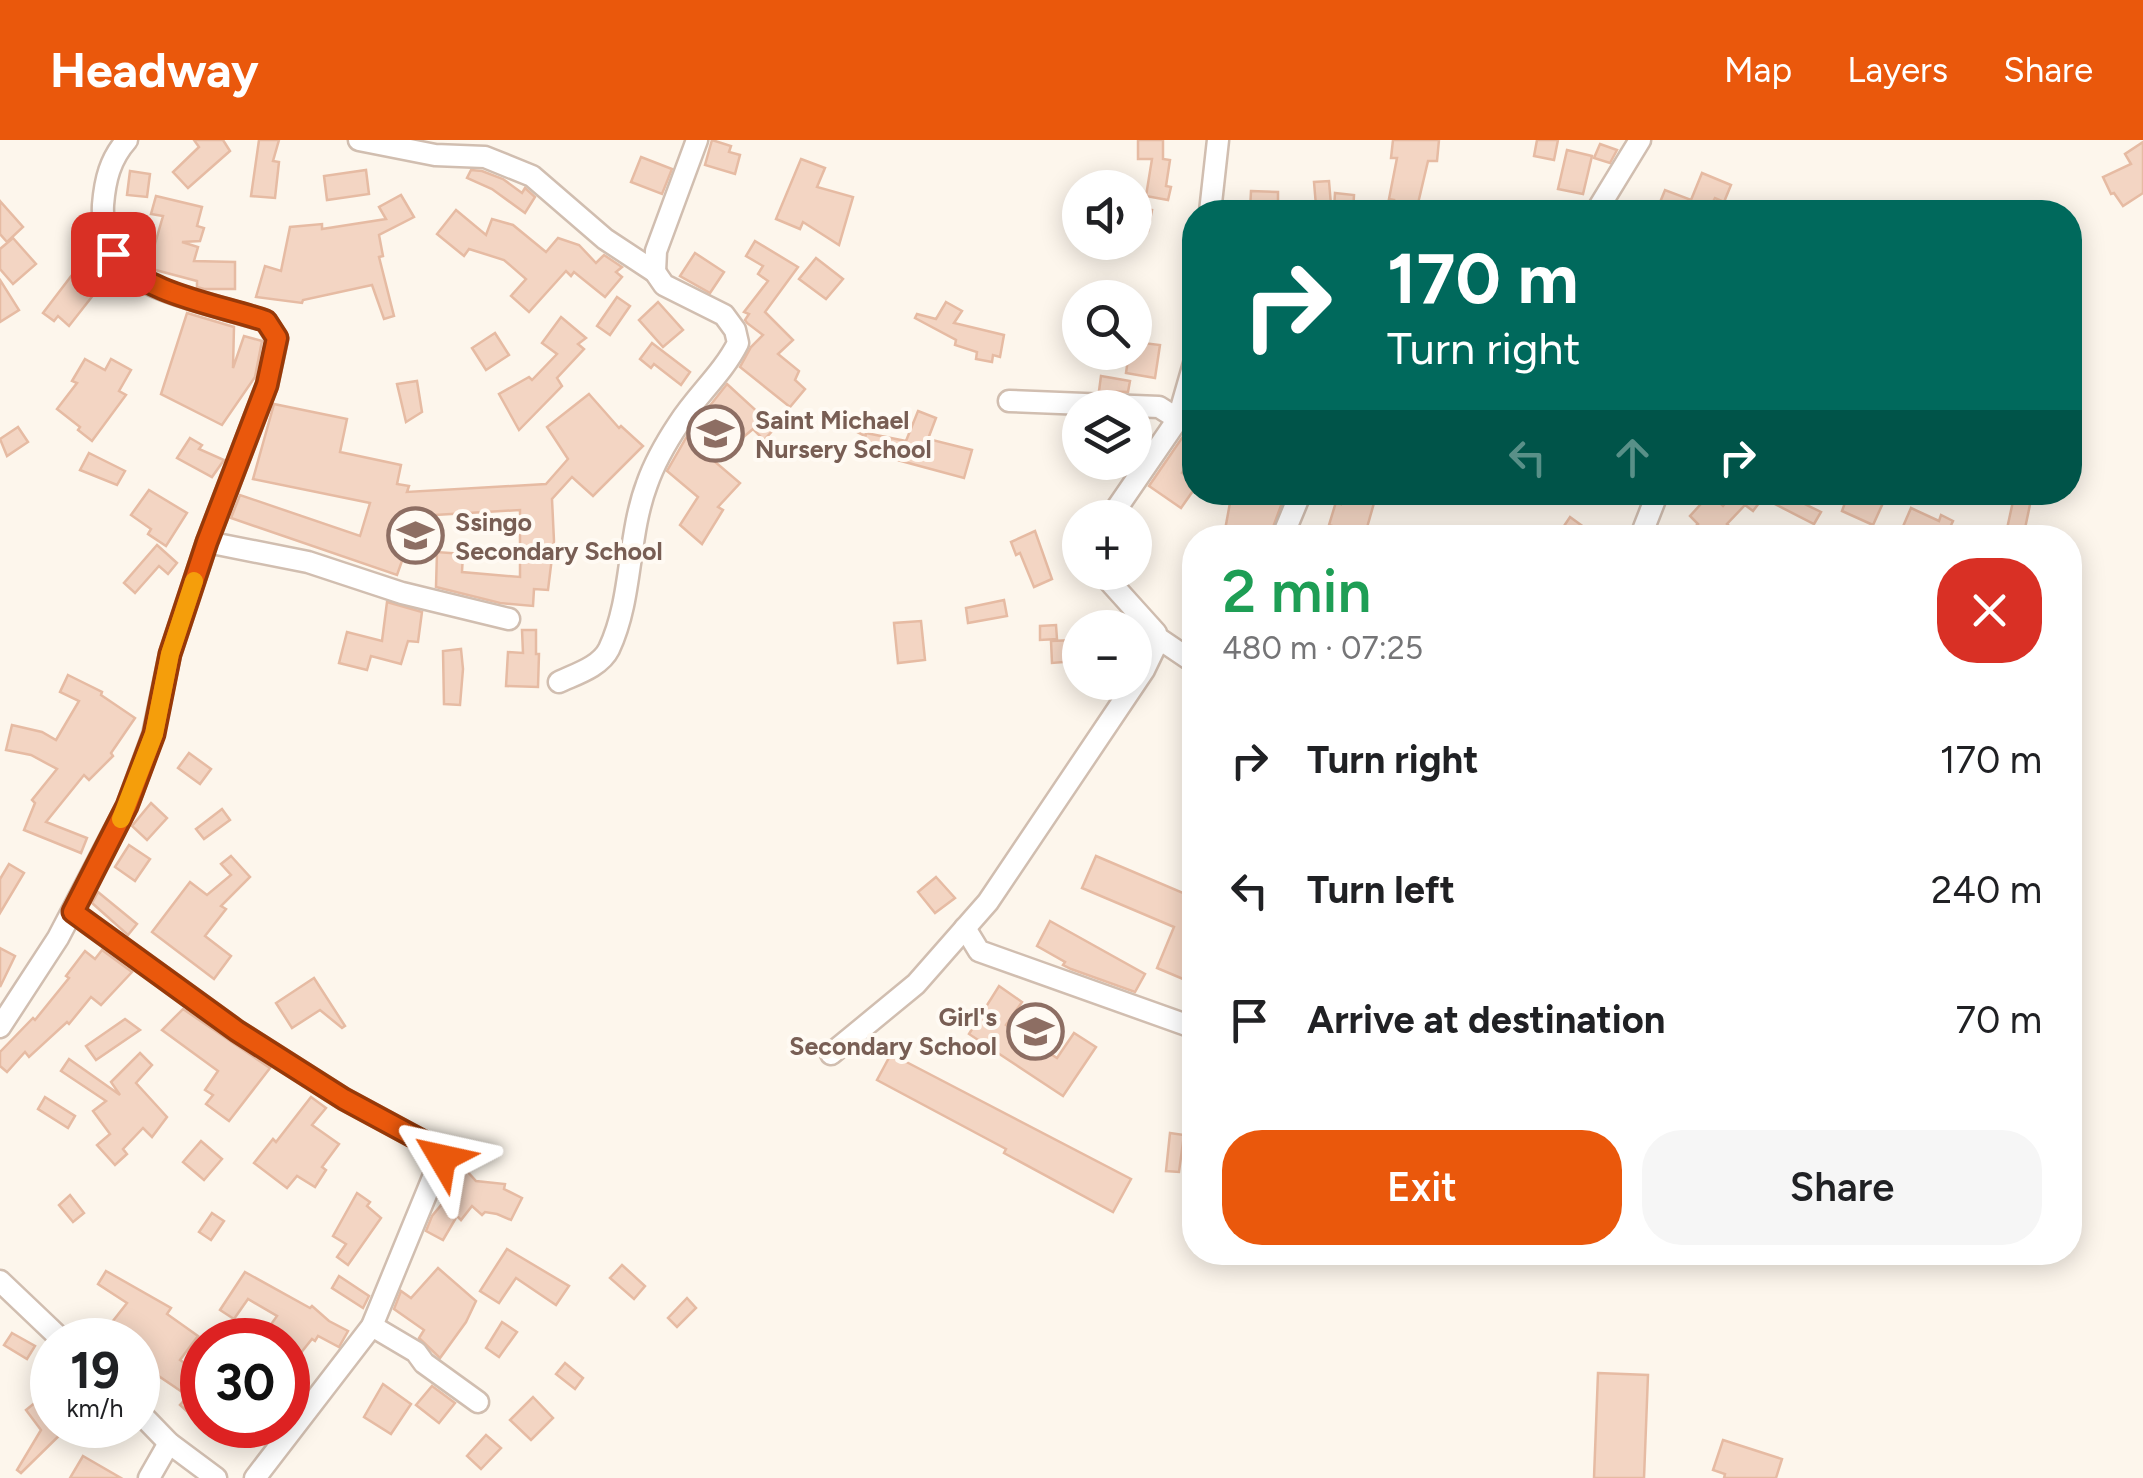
<!DOCTYPE html>
<meta charset="utf-8">
<style>
:root{--surface:#fff;--page:#f6f6f6;--text:#202124;--muted:#757577;--accent:#ea580c}
body{margin:0;font-family:Figtree,sans-serif;background:var(--page);color:var(--text);height:100vh;display:flex;flex-direction:column;font-size:38px;white-space:nowrap}
*{box-sizing:border-box;margin:0}
p{font-size:32px;color:var(--muted)}
.icon{flex:none;width:55px;height:55px;fill:none;stroke:currentColor;stroke-width:2;stroke-linecap:round;stroke-linejoin:round}
.map{position:relative;flex:1;overflow:hidden}
.drawer{position:absolute;left:1182px;top:385px;width:900px;height:740px;display:flex;flex-direction:column;background:var(--surface);border-radius:40px;box-shadow:0 5px 25px #0003}
.drawer>*{flex:none}
.banner{position:absolute;left:1182px;top:60px;width:900px;height:305px;border-radius:40px;box-shadow:0 5px 25px #0003;background:#00695c;color:#fff;overflow:hidden}
.controls{position:absolute;left:1062px;top:30px;display:grid;gap:20px}
.controls a{display:grid;place-items:center;width:90px;height:90px;border-radius:50%;background:var(--surface);box-shadow:0 5px 25px #0003;font-size:50px}
.speed{position:absolute;left:30px;top:1178px;display:flex;gap:20px;font-size:50px;font-weight:700;text-align:center}
.speed>*{display:grid;place-content:center;width:130px;height:130px;border-radius:50%;background:var(--surface);box-shadow:0 5px 25px #0003;line-height:1}
.speed small{font-size:25px;font-weight:400}
.speed .limit{border:15px solid #d22;background:#fff;color:#111}
.pin{position:absolute;display:grid;place-items:center;width:85px;height:85px;color:#fff;margin:-42px;border-radius:20px;box-shadow:0 5px 15px #0006}
.me{position:absolute;width:110px;margin:-55px;rotate:306deg;stroke-linejoin:round;filter:drop-shadow(0 0 8px #0008)}
.turn{display:flex;align-items:center;gap:35px;height:210px;padding:0 40px;font-size:45px}
.turn .icon{width:130px;height:130px;stroke-width:2.5}
.turn b{display:block;font-size:70px;line-height:85px}
.lanes{display:flex;align-items:center;height:95px;padding:0 40px;background:#0003;justify-content:center;gap:50px;direction:ltr}
.lanes .off{opacity:.35}
.round{display:grid;place-items:center;flex:none;width:105px;height:105px;border-radius:40px;background:var(--page)}
.overview{display:flex;align-items:center;justify-content:space-between;height:170px;padding:0 40px}
h1{font-size:60px;font-weight:600;line-height:75px;color:#1e9e55}
.button{display:flex;gap:20px;margin-top:auto;padding:20px 40px}
.button a{flex:1;height:115px;border-radius:40px;background:var(--accent);color:#fff;font-size:40px;font-weight:600;line-height:115px;text-align:center}
.button a+a{background:var(--page);color:var(--text)}
ul{padding:0;list-style:none}
li{display:flex;align-items:center;gap:30px;height:130px;padding:0 40px}
li div{flex:1}
li b{display:block;font-size:38px}
li em{font-style:normal}
header{display:flex;align-items:center;gap:60px;box-sizing:border-box;height:140px;padding:0 50px;background:var(--accent);color:#fff}
header strong{font-size:48px}
nav{display:flex;gap:55px;margin-inline-start:auto;font-size:35px}
.map>svg:first-child{display:block}
.building{fill:#f3d5c3;stroke:#e6bba3;stroke-width:2.5}
.lines{fill:none;stroke-linecap:round;stroke-linejoin:round}
.minor-casing{stroke:#d1beb0;stroke-width:25}
.minor{stroke:#fff;stroke-width:20}
.route-casing{stroke:#983908;stroke-width:25}
.route{stroke:#ea580c;stroke-width:18}
.slow{stroke:#f59e0b;stroke-width:18}
.labels{text-anchor:middle;stroke-width:8;stroke-linejoin:round;paint-order:stroke}
.education-label{font-size:25px;font-weight:bold;fill:#785e54;stroke:#fffaf3;text-anchor:start}
</style>
<header>
<strong>Headway</strong>
<nav><a>Map</a><a>Layers</a><a>Share</a></nav>
</header>
<div class="map">
<svg width="2143" height="1338" viewBox="0 0 2143 1338">
<rect width="100%" height="100%" fill="#fdf6ec"/>
<g class="building">
<polygon points="194,0 223,0 230,11 188,48 173,32 199,7"/>
<polygon points="259,0 279,0 273,21 279,22 275,58 251,56"/>
<polygon points="712,0 731,6 729,12 740,15 735,34 705,25"/>
<polygon points="1138,0 1163,0 1163,19 1170,20 1166,46 1171,47 1168,60 1146,56 1152,19 1138,19"/>
<polygon points="1393,0 1439,0 1437,21 1428,21 1416,72 1392,72 1394,60 1389,59 1397,18 1391,18"/>
<polygon points="1537,0 1558,0 1554,20 1534,16"/>
<polygon points="2143,2 2143,53 2123,66 2114,53 2111,54 2103,37 2131,24 2125,14"/>
<polygon points="1600,4 1617,10 1610,23 1594,18"/>
<polygon points="1567,10 1592,16 1583,54 1558,49"/>
<polygon points="641,17 672,29 662,54 631,42"/>
<polygon points="801,19 825,28 817,47 853,57 839,105 803,82 800,89 776,79"/>
<polygon points="366,30 369,54 327,60 324,36"/>
<polygon points="471,30 482,31 503,39 522,53 525,48 535,57 525,73 492,49 467,38"/>
<polygon points="130,31 150,34 147,57 127,55"/>
<polygon points="1702,33 1731,45 1724,62 1715,58 1710,67 1720,72 1656,72 1665,50 1691,60"/>
<polygon points="1329,41 1331,65 1316,66 1314,42"/>
<polygon points="1251,51 1278,52 1278,72 1250,72"/>
<polygon points="1335,53 1354,55 1353,72 1334,70"/>
<polygon points="401,55 414,77 379,95 383,116 379,117 394,176 384,179 372,145 303,160 302,163 256,157 265,126 281,131 290,87 322,84 322,89 386,79 379,67"/>
<polygon points="156,56 202,67 197,86 204,88 200,101 182,102 198,107 194,121 235,122 235,149 204,149 197,147 197,141 148,128 163,76 151,74"/>
<polygon points="0,61 23,87 7,102 0,94"/>
<polygon points="1135,67 1152,70 1148,91 1135,89"/>
<polygon points="456,70 486,95 492,79 513,85 546,112 558,98 579,105 596,123 604,115 622,127 616,132 622,137 605,157 574,132 571,136 566,131 529,172 511,156 526,139 504,120 469,109 464,116 437,94"/>
<polygon points="13,98 36,124 13,144 0,129 0,109"/>
<polygon points="755,101 798,127 765,172 793,200 778,214 799,231 795,240 805,249 790,267 740,227 751,207 763,195 747,183 745,180 749,174 744,172 768,141 758,134 763,126 746,116"/>
<polygon points="695,113 724,132 710,153 680,136"/>
<polygon points="816,118 843,139 826,159 799,139"/>
<polygon points="75,131 98,149 69,186 58,176 54,181 43,173"/>
<polygon points="0,140 19,170 0,182"/>
<polygon points="617,157 630,166 610,195 597,186"/>
<polygon points="658,162 683,190 663,207 639,180"/>
<polygon points="946,162 962,171 954,183 1004,195 1000,217 993,215 992,222 976,219 977,212 955,205 956,200 915,178 917,174 936,179"/>
<polygon points="187,173 234,187 233,228 244,196 262,201 255,237 222,285 161,254"/>
<polygon points="561,177 586,198 578,204 584,209 557,238 562,246 519,290 499,254 529,237 532,240 557,214 542,203"/>
<polygon points="495,193 509,215 486,230 472,208"/>
<polygon points="1135,202 1160,205 1155,238 1126,233 1129,212 1135,212"/>
<polygon points="652,203 690,232 681,245 654,224 651,228 640,219"/>
<polygon points="85,219 105,230 111,219 131,230 119,251 126,255 92,301 78,290 80,287 57,269 77,243 72,241"/>
<polygon points="1101,236 1130,241 1128,252 1099,251"/>
<polygon points="417,241 422,272 406,282 397,244"/>
<polygon points="727,244 775,288 764,300 753,289 734,305 717,286 700,309 740,343 718,367 723,370 702,404 680,385 698,357 667,331 690,291"/>
<polygon points="589,254 619,288 621,286 643,306 593,356 572,337 552,359 554,401 548,450 534,449 533,466 500,463 436,447 437,412 463,414 462,432 520,437 520,370 418,376 397,435 231,378 240,355 360,396 370,363 253,339 274,264 347,279 340,312 401,325 397,344 409,346 407,352 546,344 568,319 547,287"/>
<polygon points="918,271 936,278 928,299 972,310 964,338 890,318 891,314 863,306 866,293 906,301"/>
<polygon points="859,276 871,282 865,296 853,290"/>
<polygon points="18,287 28,302 7,316 0,299"/>
<polygon points="1184,295 1195,302 1195,312 1182,333 1195,342 1195,348 1181,368 1149,346"/>
<polygon points="190,298 202,305 199,309 224,320 212,337 177,318"/>
<polygon points="89,313 125,331 117,345 80,330"/>
<polygon points="149,350 187,373 166,406 148,394 151,389 131,375"/>
<polygon points="1232,352 1286,352 1269,398 1248,398 1225,390"/>
<polygon points="1356,352 1376,356 1364,398 1338,398 1341,389 1329,385 1336,362 1341,364 1343,358 1354,361"/>
<polygon points="1729,352 1756,352 1762,359 1753,371 1745,365 1727,384 1741,398 1701,398 1692,390 1698,384 1690,376 1710,354 1723,366 1732,355"/>
<polygon points="1760,352 1780,352 1821,372 1814,384 1759,356"/>
<polygon points="1849,352 1888,352 1873,385 1842,371"/>
<polygon points="2015,352 2032,355 2023,398 2005,398"/>
<polygon points="1911,368 1939,381 1941,375 1953,381 1945,398 1922,390 1918,398 1898,398"/>
<polygon points="1570,377 1599,398 1573,398 1562,389"/>
<polygon points="1035,391 1052,439 1034,447 1020,413 1016,415 1011,402"/>
<polygon points="157,405 177,423 168,434 159,426 135,453 124,443"/>
<polygon points="1004,460 1007,476 968,483 966,468"/>
<polygon points="387,462 422,472 418,502 408,501 401,524 371,516 367,530 339,523 347,492 382,501"/>
<polygon points="921,481 925,520 898,523 894,483"/>
<polygon points="1056,485 1057,499 1040,500 1040,486"/>
<polygon points="522,490 536,490 536,514 539,514 538,547 506,546 508,512 523,513"/>
<polygon points="1075,500 1076,521 1052,523 1051,501"/>
<polygon points="461,509 463,529 460,565 444,564 443,511"/>
<polygon points="68,535 102,552 101,555 135,578 111,613 113,616 89,640 84,635 46,682 87,698 81,713 24,690 35,663 32,660 57,629 31,615 6,610 12,585 42,592 56,600 79,561 60,552"/>
<polygon points="189,613 211,629 200,644 178,628"/>
<polygon points="151,663 167,678 147,700 132,686"/>
<polygon points="222,669 230,680 204,699 196,689"/>
<polygon points="129,705 150,719 135,741 115,727"/>
<polygon points="231,716 250,737 221,766 226,769 205,796 231,816 214,839 152,792 190,742 207,755 231,735 221,724"/>
<polygon points="1096,716 1195,758 1195,844 1157,828 1174,787 1082,748"/>
<polygon points="9,724 24,733 0,773 0,739"/>
<polygon points="936,737 955,758 935,773 918,752"/>
<polygon points="98,752 137,784 128,795 92,763"/>
<polygon points="1050,781 1145,834 1135,852 1071,829 1063,825 1065,822 1037,806"/>
<polygon points="0,808 15,816 0,847"/>
<polygon points="102,810 132,832 101,865 91,857 69,884 67,882 29,917 25,912 7,932 0,926 0,912 33,878 35,880 69,838 66,836 85,811 95,819"/>
<polygon points="314,838 345,886 342,888 320,870 292,888 276,863"/>
<polygon points="999,846 1022,862 1006,885 1057,918 1074,893 1096,907 1063,956 969,894"/>
<polygon points="183,869 270,928 229,981 206,964 213,955 205,950 218,931 162,890"/>
<polygon points="125,879 140,890 96,920 86,906"/>
<polygon points="140,913 152,925 136,943 167,977 152,997 143,988 123,1009 127,1014 115,1025 97,1005 110,994 93,971 106,961 61,931 69,919 120,955 111,942"/>
<polygon points="891,914 1131,1039 1113,1072 1004,1013 1006,1009 877,940"/>
<polygon points="45,957 75,976 68,988 38,969"/>
<polygon points="311,957 326,968 312,985 339,1004 322,1027 326,1030 315,1047 297,1036 287,1048 254,1023 273,999 276,1002"/>
<polygon points="1170,993 1184,995 1179,1032 1166,1031"/>
<polygon points="201,1001 222,1019 204,1040 183,1022"/>
<polygon points="466,1030 476,1041 505,1044 504,1049 522,1058 511,1080 497,1074 485,1072 482,1075 472,1066 461,1080 457,1076 443,1100 426,1091 432,1076 457,1046 453,1041"/>
<polygon points="357,1053 370,1062 367,1066 381,1078 348,1125 337,1117 346,1104 333,1096"/>
<polygon points="70,1055 84,1073 73,1082 59,1065"/>
<polygon points="212,1073 224,1081 211,1100 199,1092"/>
<polygon points="507,1109 569,1146 556,1165 516,1138 499,1163 480,1151"/>
<polygon points="622,1125 645,1146 634,1159 610,1138"/>
<polygon points="438,1128 476,1161 466,1182 440,1218 419,1198 424,1190 394,1169 401,1151 411,1158"/>
<polygon points="106,1131 171,1168 167,1174 198,1196 180,1220 202,1235 202,1285 180,1265 188,1256 138,1222 138,1200 98,1200 127,1163 98,1144"/>
<polygon points="245,1132 310,1168 312,1166 329,1181 348,1191 339,1207 318,1196 315,1201 312,1199 288,1229 288,1200 260,1200 277,1176 248,1159 234,1179 220,1170"/>
<polygon points="339,1136 369,1156 363,1168 332,1148"/>
<polygon points="687,1158 696,1168 677,1187 668,1178"/>
<polygon points="502,1182 517,1192 499,1217 486,1208"/>
<polygon points="12,1193 35,1206 27,1219 4,1205"/>
<polygon points="565,1223 583,1238 575,1249 556,1234"/>
<polygon points="1598,1233 1648,1235 1644,1338 1594,1338"/>
<polygon points="383,1244 411,1264 391,1294 364,1277"/>
<polygon points="432,1246 455,1263 439,1283 416,1265"/>
<polygon points="52,1249 52,1285 70,1285 21,1333 17,1330 41,1290 26,1270"/>
<polygon points="533,1257 553,1278 531,1300 510,1280"/>
<polygon points="226,1285 263,1285 248,1303"/>
<polygon points="486,1295 501,1308 481,1329 467,1316"/>
<polygon points="1723,1300 1782,1319 1776,1338 1724,1338 1725,1334 1713,1330"/>
<polygon points="83,1316 121,1338 70,1338"/>
</g>
<g class="lines">
<defs>
<g id="minor">
<path d="M359,0L435,15L485,17L532,36L605,99L655,132L664,145L724,175L735,190L738,203C723,233 697,255 679,283C667,301 654,324 647,344C627,397 633,458 609,509C600,527 576,534 559,542"/>
<polyline points="1210,72 1218,0"/>
<polyline points="1596,72 1640,0"/>
<polyline points="655,132 656,111 697,0"/>
<polyline points="1009,261 1159,267 1178,279"/>
<polyline points="1110,378 1178,279 1195,220"/>
<polyline points="1282,398 1301,352"/>
<polyline points="1640,398 1658,352"/>
<polyline points="207,402 308,422 402,453 509,479"/>
<polyline points="1158,498 1195,523"/>
<polyline points="73,772 237,891 344,959 433,1007 441,1018 372,1186 255,1338"/>
<polyline points="965,788 979,811 1195,888"/>
<path d="M0,887L58,798L127,666L153,595L170,514L207,402L267,245L277,199L266,181C227,168 157,155 126,130C108,115 102,87 103,65C105,40 110,19 127,0"/>
<polyline points="831,914 916,844 988,762 1144,530 1157,503 1156,493 1101,432"/>
<polyline points="0,1141 62,1200"/>
<polyline points="372,1186 416,1212 424,1223 478,1262"/>
<polyline points="138,1271 169,1303 216,1338"/>
<polyline points="149,1338 169,1303"/>
</g>
</defs>
<use href="#minor" class="minor-casing"/>
<use href="#minor" class="minor"/>
</g>
<g class="lines">
<defs>
<path id="route" d="M113,114C142,154 220,165 266,181L277,198L267,245L207,402L170,514L154,594L127,666L73,772L237,891L344,959L433,1007L442,1018"/>
</defs>
<use href="#route" class="route-casing"/>
<use href="#route" class="route"/>
<polyline class="slow" points="121,679 154,594 170,514 194,441"/>
</g>
<defs>
<symbol id="school-ring" viewBox="-11 -11 22 22"><circle r="9.5" fill="#fffaf3" stroke="#8d6e63" stroke-width="1.5"/><path d="M0-5L7-2L0 1L-7-2ZM-4 1L0 2.5L4 1V4Q0 6-4 4Z" fill="#8d6e63"/></symbol>
</defs>
<g fill-rule="evenodd">
<use href="#school-ring" x="684" y="262" width="63" height="63"/>
<use href="#school-ring" x="384" y="364" width="63" height="63"/>
<use href="#school-ring" x="1004" y="860" width="63" height="63"/>
</g>
<g class="labels">
<g class="education-label">
<text x="755" y="289">Saint Michael<tspan x="755" dy="29">Nursery School</tspan></text>
<text x="455" y="391">Ssingo<tspan x="455" dy="29">Secondary School</tspan></text>
<text x="997" y="886" text-anchor="end">Girl's<tspan x="997" dy="29">Secondary School</tspan></text>
</g>
</g>
</svg>
<div class="controls">
<a><svg class="icon" aria-label="sound" viewBox="0 0 24 24"><path d="M4 9h4l5-4v14l-5-4H4zM17 9q2 3 0 6"/></svg></a>
<a><svg class="icon" aria-label="search" viewBox="0 0 24 24"><circle cx="10" cy="10" r="6"/><path d="M15 15l6 6"/></svg></a>
<a><svg class="icon" aria-label="layers" viewBox="0 0 24 24"><path d="M12 4l9 5-9 5-9-5zM3 14l9 5 9-5"/></svg></a>
<a>+</a>
<a>−</a>
</div>
<div class="speed"><div>19<small>km/h</small></div><div class="limit">30</div></div>
<div class="pin" style="left:113px;top:114px;background:#d93025"><svg class="icon" aria-label="arrive" viewBox="0 0 24 24"><path d="M6 21V4h12l-3 4 3 4H6"/></svg></div>
<svg class="me" style="left:442px;top:1018px" viewBox="-20 -20 40 40"><path d="M0-17L14 15 0 8-14 15z" fill="#ea580c" stroke="#fff" stroke-width="4"/></svg>
<div class="banner">
<div class="turn"><svg class="icon" aria-label="right" viewBox="0 0 24 24"><path d="M7 20v-9h11M14 6l5 5-5 5"/></svg><div><b>170 m</b>Turn right</div></div>
<div class="lanes"><svg class="icon off" aria-label="left" viewBox="0 0 24 24"><path d="M17 20v-9H6M10 6l-5 5 5 5"/></svg><svg class="icon off" aria-label="ahead" viewBox="0 0 24 24"><path d="M12 20V5M6 11l6-6 6 6"/></svg><svg class="icon" aria-label="right" viewBox="0 0 24 24"><path d="M7 20v-9h11M14 6l5 5-5 5"/></svg></div>
</div>
<section class="drawer">
<div class="overview"><div><h1>2 min</h1><p>480 m · 07:25</p></div><a class="round" style="background:#d93025;color:#fff"><svg class="icon" aria-label="close" viewBox="0 0 24 24"><path d="M6 6l12 12M18 6L6 18"/></svg></a></div>
<ul>
<li><svg class="icon" aria-label="right" viewBox="0 0 24 24"><path d="M7 20v-9h11M14 6l5 5-5 5"/></svg><div><b>Turn right</b></div><em>170 m</em></li>
<li><svg class="icon" aria-label="left" viewBox="0 0 24 24"><path d="M17 20v-9H6M10 6l-5 5 5 5"/></svg><div><b>Turn left</b></div><em>240 m</em></li>
<li><svg class="icon" aria-label="arrive" viewBox="0 0 24 24"><path d="M6 21V4h12l-3 4 3 4H6"/></svg><div><b>Arrive at destination</b></div><em>70 m</em></li>
</ul>
<div class="button"><a>Exit</a><a>Share</a></div>
</section>
</div>
